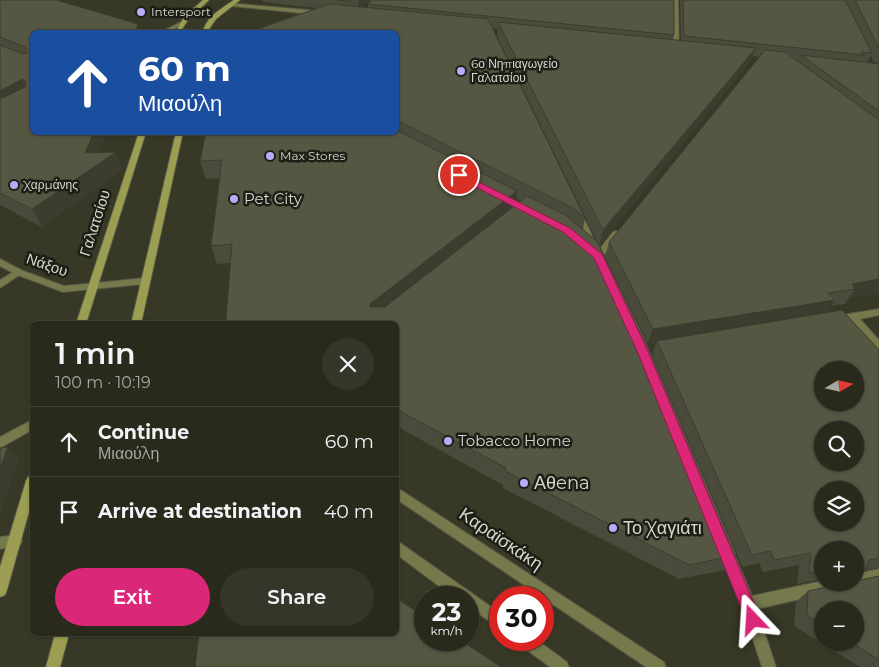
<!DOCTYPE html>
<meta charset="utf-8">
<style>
:root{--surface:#292a1c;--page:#353629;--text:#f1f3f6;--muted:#a5a7a3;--line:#45463b;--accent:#db2777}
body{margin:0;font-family:Montserrat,sans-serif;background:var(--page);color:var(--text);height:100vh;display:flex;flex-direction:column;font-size:19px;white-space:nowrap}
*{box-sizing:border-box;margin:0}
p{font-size:16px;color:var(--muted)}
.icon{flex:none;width:28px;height:28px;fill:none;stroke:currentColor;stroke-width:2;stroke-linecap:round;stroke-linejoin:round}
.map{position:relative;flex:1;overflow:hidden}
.panel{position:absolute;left:30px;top:321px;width:369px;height:315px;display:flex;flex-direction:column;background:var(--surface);border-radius:8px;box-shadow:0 1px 4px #0004,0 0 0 1px var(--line)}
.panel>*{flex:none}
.banner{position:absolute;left:30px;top:30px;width:369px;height:105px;border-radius:8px;box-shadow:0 1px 4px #0004,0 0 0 1px var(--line);background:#1a4fa0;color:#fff;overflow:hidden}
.needle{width:32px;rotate:81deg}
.tools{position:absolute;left:814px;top:361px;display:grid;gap:10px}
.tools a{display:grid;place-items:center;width:50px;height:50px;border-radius:50%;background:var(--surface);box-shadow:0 1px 4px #0004,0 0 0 1px var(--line);font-size:25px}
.speed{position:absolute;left:414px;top:586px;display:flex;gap:10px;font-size:25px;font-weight:700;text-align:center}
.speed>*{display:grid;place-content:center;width:65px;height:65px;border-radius:50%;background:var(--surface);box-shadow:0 1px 4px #0004,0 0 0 1px var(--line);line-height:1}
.speed small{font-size:12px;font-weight:400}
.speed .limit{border:8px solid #d22;background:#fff;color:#111}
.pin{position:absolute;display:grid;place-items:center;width:42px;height:42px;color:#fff;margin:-21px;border:2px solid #fff;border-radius:50%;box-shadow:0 1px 5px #0007}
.me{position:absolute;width:55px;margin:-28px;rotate:340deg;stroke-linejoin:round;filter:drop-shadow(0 0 4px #0008)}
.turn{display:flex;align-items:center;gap:18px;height:105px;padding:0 25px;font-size:22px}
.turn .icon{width:65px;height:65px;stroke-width:2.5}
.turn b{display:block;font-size:35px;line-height:42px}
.round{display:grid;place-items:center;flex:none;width:52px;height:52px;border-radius:26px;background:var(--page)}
.summary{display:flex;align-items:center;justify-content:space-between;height:85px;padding:0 25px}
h1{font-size:30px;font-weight:600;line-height:38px}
.action{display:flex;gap:10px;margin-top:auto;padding:10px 25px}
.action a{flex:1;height:58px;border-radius:30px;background:var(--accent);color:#fff;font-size:20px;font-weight:600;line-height:58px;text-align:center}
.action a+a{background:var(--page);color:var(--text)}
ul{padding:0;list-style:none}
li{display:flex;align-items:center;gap:15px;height:70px;padding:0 25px;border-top:1px solid var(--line)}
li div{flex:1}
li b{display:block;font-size:19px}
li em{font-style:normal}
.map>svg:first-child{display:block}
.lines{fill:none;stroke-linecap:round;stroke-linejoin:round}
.service-casing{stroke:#545543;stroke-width:2}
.minor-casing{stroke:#545543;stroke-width:2}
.tertiary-casing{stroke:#545543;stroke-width:2}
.secondary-casing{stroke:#545543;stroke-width:2}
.service{fill:#76794b;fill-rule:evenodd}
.minor{fill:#76794b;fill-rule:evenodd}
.tertiary{fill:#76794b;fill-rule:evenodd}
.secondary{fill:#9b9e52;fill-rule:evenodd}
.wall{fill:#4a4b3a;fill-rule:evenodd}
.shaded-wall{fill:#3c3d2f}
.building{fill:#565743;stroke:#3c3d2f;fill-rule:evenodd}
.route{fill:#db2777;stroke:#8e194d}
.poi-dot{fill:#b8abf7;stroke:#1e1e16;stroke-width:2}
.labels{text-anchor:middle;stroke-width:5;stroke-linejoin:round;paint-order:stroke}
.far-poi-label{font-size:12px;fill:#d7d8cd;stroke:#1e1e16;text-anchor:start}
.poi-label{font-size:15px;fill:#d7d8cd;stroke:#1e1e16;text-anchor:start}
.street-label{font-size:15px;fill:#d7d8cd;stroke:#1e1e16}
.near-poi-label{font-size:18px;fill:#d7d8cd;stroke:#1e1e16;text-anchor:start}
.near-street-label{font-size:18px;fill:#d7d8cd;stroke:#1e1e16}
</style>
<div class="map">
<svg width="879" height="667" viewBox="0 0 879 667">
<rect width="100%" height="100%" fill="#373825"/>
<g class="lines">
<defs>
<g id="service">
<polygon points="32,420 32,430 0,448 0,437"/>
<polygon points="15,535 20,537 22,541 20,545 0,549 0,537"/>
</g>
<g id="minor">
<polygon points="672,0 678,0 679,51 676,53 673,51"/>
<polygon points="229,3 319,11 322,13 319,15 231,6"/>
<polygon points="181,22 184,24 183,25 167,32 161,32"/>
<polygon points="575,212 578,212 582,214 596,244 595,246 592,247 588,244 574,214"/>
<polygon points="616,231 619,232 620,234 619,236 601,259 595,259 589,252 590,250 593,249 598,251 613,232"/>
<polygon points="18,269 21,270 23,272 21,274 0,288 0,280"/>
<polygon points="879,309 879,315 860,319 879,340 879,350 875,349 850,321 836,324 831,320 836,316"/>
<polygon points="726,545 731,547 752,596 822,581 822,582 855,582 855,574 879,569 879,583 855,588 853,587 757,609 776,667 762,667 741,604 719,551 721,547"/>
</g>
<g id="tertiary">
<polygon points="0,259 21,270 64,286 145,278 150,281 145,284 63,292 15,274 0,266"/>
<polygon points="396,487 664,662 666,667 646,667 396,499"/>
<polygon points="396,540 500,613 500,629 468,606 468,598 455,598 396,554"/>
<polygon points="518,640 537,640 567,662 569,667 550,667 520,645"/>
</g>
<g id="secondary">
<polygon points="203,0 209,0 188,20 180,32 176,32 184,17"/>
<path d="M234,0H240L216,19L207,32H203C206,17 221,9 234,0Z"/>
<polygon points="139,132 146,132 86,324 76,324"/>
<polygon points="176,132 183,132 141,324 131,324"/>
<polygon points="32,476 32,501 7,590 5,595 0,597 0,567 26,481 28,477"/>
<polygon points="55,634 69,634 60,667 46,667"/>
</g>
</defs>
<use href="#service" class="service-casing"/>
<use href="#minor" class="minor-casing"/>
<use href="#tertiary" class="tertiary-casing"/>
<use href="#secondary" class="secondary-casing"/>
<use href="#service" class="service"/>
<use href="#minor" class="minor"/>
<use href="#tertiary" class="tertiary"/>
<use href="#secondary" class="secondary"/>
</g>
<g class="wall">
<polygon points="0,0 100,152 123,169 42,227 0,205"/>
<path d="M262,0H370L364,7H368V4L674,35L673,40H681L680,0H879V293L849,298L845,304L831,306L827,313L879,350V568L865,570L855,579V550H822V579L797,584L799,565L763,572L759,563L742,567L737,555L725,570L679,579L503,488V485L396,426V324H227L226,319L231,263L217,264L211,246L220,178L206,179L200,161L396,132V32H255V30L316,8L263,2ZM492,28L498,29L497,36L597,241L583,230L585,218ZM753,56L760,57L609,242L605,257L599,246L750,62ZM871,56L874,63L867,62ZM517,199L521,201L516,205ZM656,343L652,355L647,345Z"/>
<path d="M879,576V667H860L794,626L796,602L808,591ZM822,610L855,642H822Z"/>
</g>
<g class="shaded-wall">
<polygon points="360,0 370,0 359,14 358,3"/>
<polygon points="138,24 141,32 135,32"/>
<polygon points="756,48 750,62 599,247 603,230"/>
<polygon points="23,79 31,95 0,111 0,91"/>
<polygon points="94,132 107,132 94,167 116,152 123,169 42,227 32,209"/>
<polygon points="517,191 516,209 372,323 370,304"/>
<polygon points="879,279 879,293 849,298 855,289 852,284"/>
<polygon points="835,300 825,316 657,341 656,343 647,345 653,329"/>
<polygon points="8,447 19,459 0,514 0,468"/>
</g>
<g class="building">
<polygon points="0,0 56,0 138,24 135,32 32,32 32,132 94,132 85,153 116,152 32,209 0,193 0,99 25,87 26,81 23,79 0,91 0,45 24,54 27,53 25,47 0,37"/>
<polygon points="338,0 360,0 358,3"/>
<polygon points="371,0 674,0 674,35 368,4"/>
<polygon points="683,0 845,0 872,53 861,52 865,55 684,36"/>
<polygon points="855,0 879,0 879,48"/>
<polygon points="330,4 488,19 585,218 573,208 396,120 396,32 261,32 255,30"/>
<polygon points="498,22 756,48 603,230"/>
<polygon points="765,50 785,52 879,120 879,279 852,284 855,289 828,293 835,300 653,329 609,242"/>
<polygon points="801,55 879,64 879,111"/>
<polygon points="396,130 517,191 370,304 370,307 385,307 527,196 565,215 597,241 643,334 737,555 689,565 505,471 506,468 396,409 396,324 234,324 226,319 232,244 211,246 222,160 200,161 206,132 396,132"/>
<path d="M842,310L879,350V558L869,560L867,568H855V550H822V570L809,573L811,553L774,560L770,551L752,555L657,341ZM822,370H855V402H822ZM822,430H855V462H822ZM822,490H855V522H822Z"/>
<polygon points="8,447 0,468 0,448"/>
<polygon points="879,576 879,660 851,642 855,642 855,610 822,610 822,625 807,615 808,591 849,582 855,582 855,581"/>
<polygon points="396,598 425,617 425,640 460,640 501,667 195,667 199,634 396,634"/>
</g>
<polygon class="route" points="459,172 570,228 602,254 648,351 761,620 759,625 753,628 748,625 637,351 594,258 563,232 456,177 455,175"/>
<g class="poi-dot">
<circle cx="141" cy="12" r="5"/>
<circle cx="461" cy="71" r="5"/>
<circle cx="270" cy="156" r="5"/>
<circle cx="14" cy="185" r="5"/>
<circle cx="234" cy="199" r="5"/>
<circle cx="448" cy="441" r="5"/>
<circle cx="524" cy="483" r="5"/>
<circle cx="613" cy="528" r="5"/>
</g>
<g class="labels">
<g class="far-poi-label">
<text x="151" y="16">Intersport</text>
<text x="471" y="68">6ο Νηπιαγωγείο<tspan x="471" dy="14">Γαλατσίου</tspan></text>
<text x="280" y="160">Max Stores</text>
<text x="24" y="189">Χαρμάνης</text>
</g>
<g class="poi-label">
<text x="244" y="204">Pet City</text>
<text x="458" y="446">Tobacco Home</text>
</g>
<g class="street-label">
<text transform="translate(95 223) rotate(-72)" y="5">Γαλατσίου</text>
<text transform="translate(47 265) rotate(19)" y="5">Νάξου</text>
</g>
<g class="near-poi-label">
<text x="534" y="489">Αθena</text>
<text x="623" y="534">Το Χαγιάτι</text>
</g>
<g class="near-street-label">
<text transform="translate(501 539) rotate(34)" y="6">Καραϊσκάκη</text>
</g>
</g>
</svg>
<div class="tools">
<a><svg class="needle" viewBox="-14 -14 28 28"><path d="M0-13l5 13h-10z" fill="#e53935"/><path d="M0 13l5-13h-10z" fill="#a5a7a3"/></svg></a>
<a><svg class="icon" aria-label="search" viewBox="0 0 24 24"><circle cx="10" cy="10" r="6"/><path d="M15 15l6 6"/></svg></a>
<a><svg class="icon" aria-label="layers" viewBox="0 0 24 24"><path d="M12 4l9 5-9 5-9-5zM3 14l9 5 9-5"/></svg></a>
<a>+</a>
<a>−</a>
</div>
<div class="speed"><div>23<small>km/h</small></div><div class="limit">30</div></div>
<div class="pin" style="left:459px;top:175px;background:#d93025"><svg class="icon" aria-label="arrive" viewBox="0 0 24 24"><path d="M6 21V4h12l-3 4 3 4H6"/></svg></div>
<svg class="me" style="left:753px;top:620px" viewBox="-20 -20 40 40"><path d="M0-17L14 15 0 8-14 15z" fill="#db2777" stroke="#fff" stroke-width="4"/></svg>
<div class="banner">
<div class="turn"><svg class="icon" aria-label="ahead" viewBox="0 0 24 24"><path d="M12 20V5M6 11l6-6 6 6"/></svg><div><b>60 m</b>Μιαούλη</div></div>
</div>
<section class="panel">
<div class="summary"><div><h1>1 min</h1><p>100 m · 10:19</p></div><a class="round"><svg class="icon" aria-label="close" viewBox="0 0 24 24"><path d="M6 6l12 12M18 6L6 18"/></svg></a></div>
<ul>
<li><svg class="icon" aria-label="ahead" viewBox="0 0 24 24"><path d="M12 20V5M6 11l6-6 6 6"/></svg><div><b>Continue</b><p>Μιαούλη</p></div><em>60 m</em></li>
<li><svg class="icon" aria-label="arrive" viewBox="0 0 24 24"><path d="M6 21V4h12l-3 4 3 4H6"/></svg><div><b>Arrive at destination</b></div><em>40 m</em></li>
</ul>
<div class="action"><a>Exit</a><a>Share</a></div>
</section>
</div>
